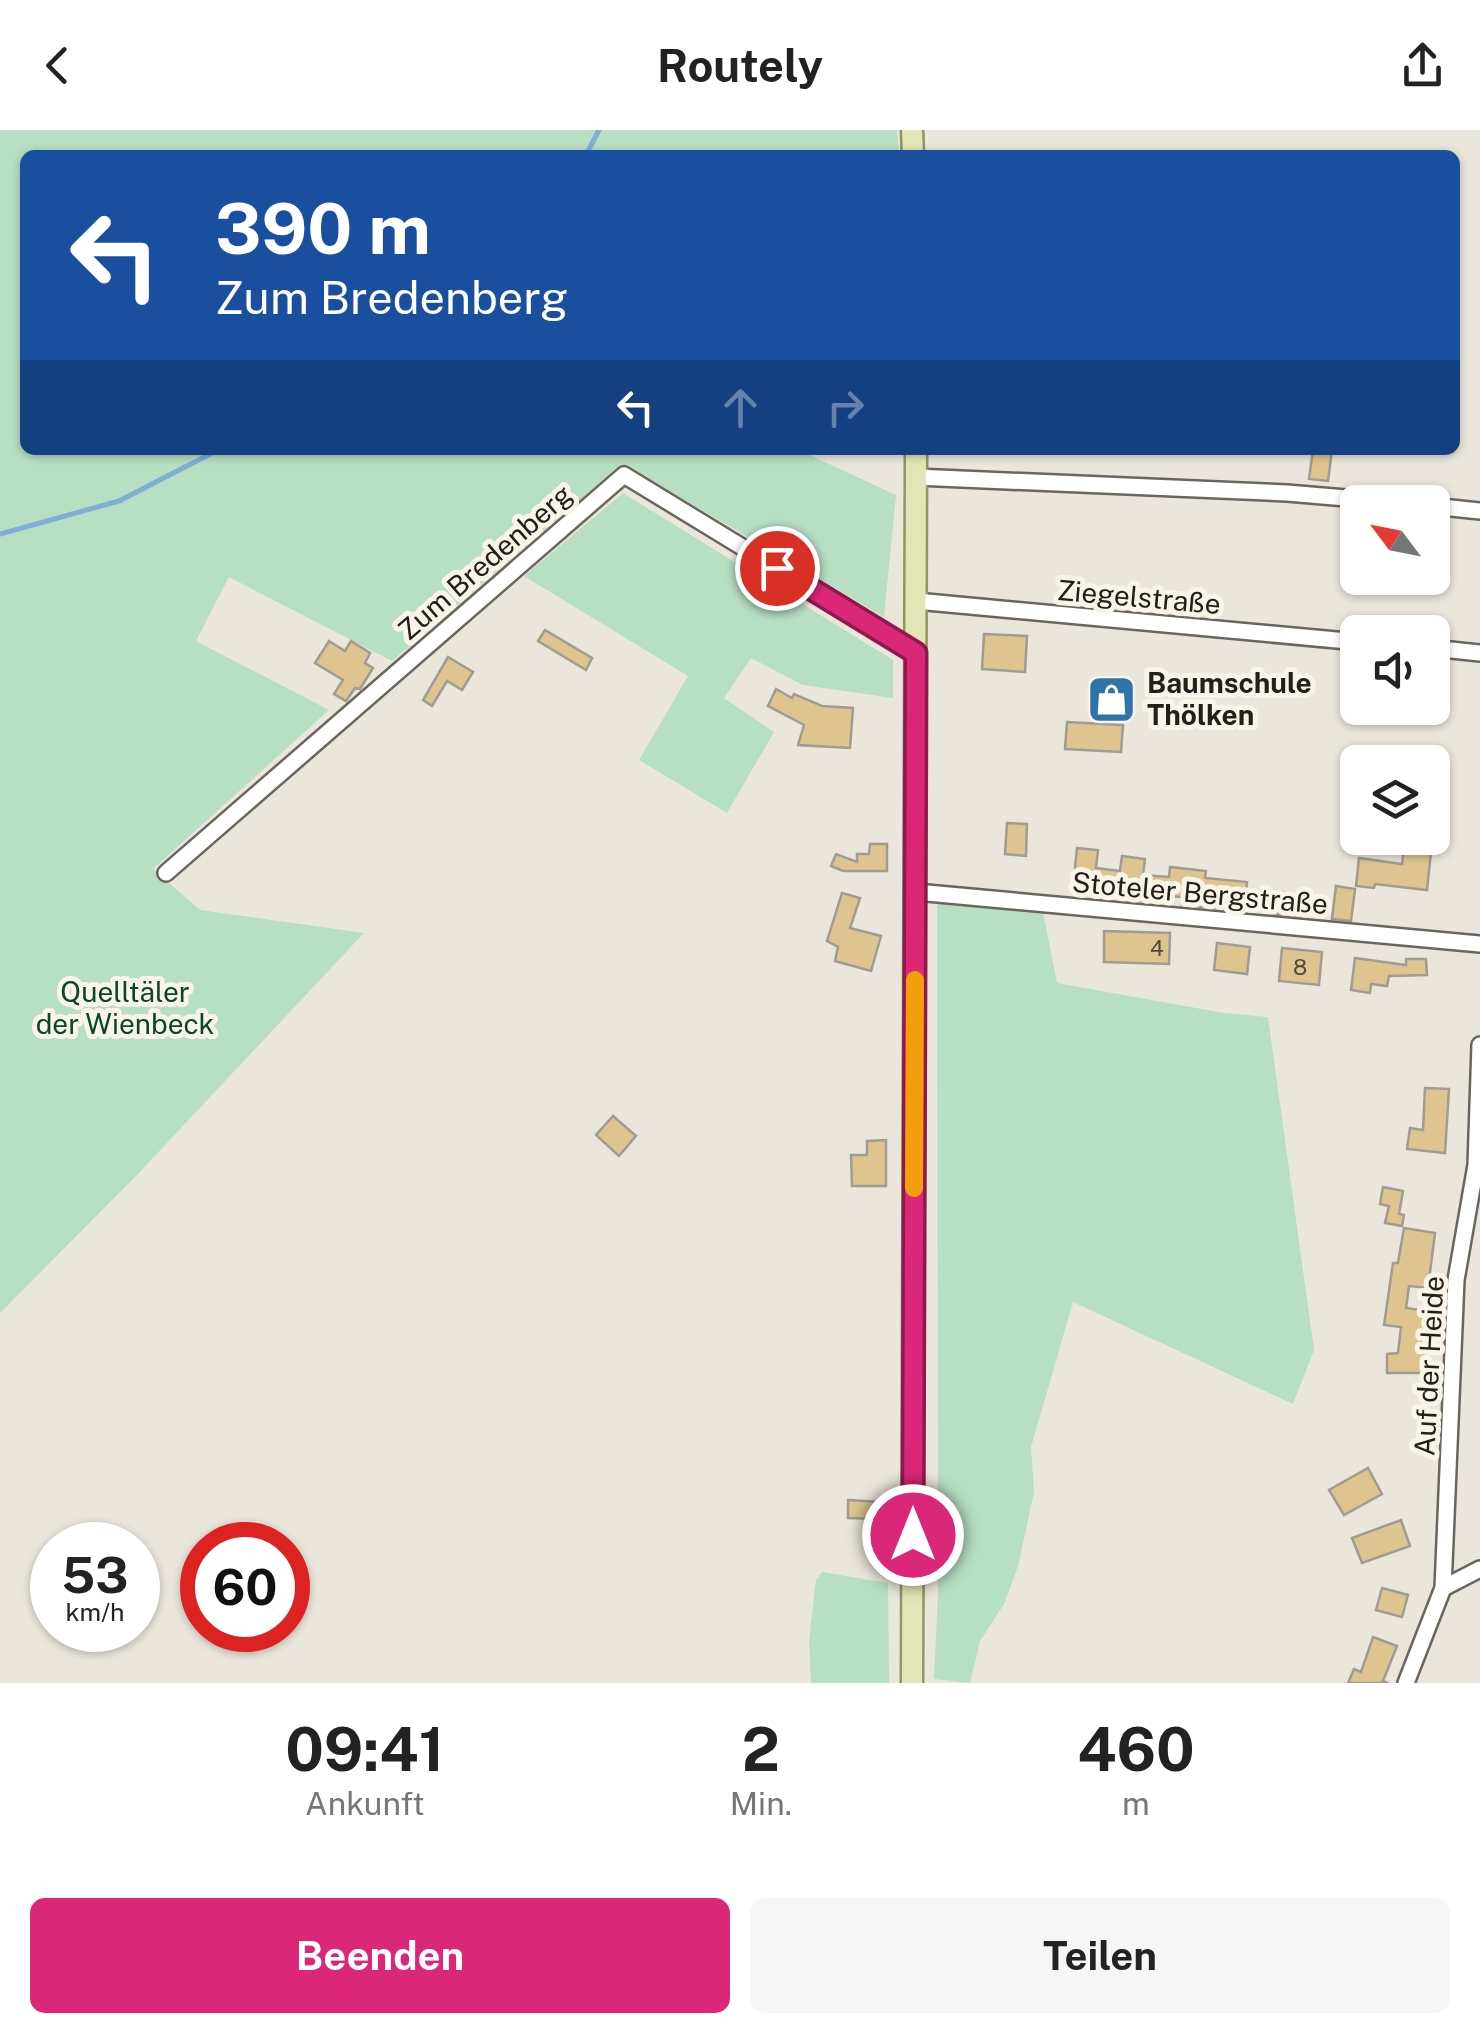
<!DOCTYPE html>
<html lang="de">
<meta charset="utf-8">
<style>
:root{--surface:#fff;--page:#f6f6f6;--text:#222;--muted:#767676;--accent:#db2777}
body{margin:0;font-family:"Public Sans",sans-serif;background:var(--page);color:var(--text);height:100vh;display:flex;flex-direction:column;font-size:38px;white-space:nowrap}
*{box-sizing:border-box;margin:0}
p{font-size:32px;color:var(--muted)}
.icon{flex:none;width:55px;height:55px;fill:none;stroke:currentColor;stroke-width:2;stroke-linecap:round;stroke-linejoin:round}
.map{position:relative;height:1553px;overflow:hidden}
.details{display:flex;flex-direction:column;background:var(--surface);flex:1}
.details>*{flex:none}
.top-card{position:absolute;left:20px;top:20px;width:1440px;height:305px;border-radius:15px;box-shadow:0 2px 8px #0004;background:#1a4fa0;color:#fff;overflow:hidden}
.needle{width:65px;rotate:302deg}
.tools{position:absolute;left:1340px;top:355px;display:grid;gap:20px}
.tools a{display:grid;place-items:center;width:110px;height:110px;border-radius:15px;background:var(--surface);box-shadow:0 2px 8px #0004;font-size:50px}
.speed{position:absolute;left:30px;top:1392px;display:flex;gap:20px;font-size:50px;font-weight:700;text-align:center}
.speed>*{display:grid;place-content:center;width:130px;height:130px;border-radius:50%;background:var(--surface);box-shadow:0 2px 8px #0004;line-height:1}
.speed small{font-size:25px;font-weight:400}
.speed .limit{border:15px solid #d22;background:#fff;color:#111}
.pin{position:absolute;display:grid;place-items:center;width:85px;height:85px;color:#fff;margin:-42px;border:5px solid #fff;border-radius:50%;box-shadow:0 2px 10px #0007}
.me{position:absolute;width:110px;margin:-55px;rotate:0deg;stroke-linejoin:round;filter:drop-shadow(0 0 8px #0008)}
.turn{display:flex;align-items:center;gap:35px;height:210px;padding:0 30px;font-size:45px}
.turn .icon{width:130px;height:130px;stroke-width:2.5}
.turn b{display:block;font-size:70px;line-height:85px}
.lanes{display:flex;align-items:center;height:95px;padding:0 30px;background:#0003;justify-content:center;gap:50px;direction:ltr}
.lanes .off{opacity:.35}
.eta{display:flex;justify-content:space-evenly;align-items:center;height:170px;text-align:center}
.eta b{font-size:60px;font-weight:700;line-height:70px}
.button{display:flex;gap:20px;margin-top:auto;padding:20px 30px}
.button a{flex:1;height:115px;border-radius:15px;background:var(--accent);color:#fff;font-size:40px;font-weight:700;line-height:115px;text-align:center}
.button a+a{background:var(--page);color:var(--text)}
header{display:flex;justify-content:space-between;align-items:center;height:130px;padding:0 30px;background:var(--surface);font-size:45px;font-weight:700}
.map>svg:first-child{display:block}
.green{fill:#b7dfc2}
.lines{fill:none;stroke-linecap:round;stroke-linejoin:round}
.stream{stroke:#7eafd4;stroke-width:5}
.building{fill:#dec590;stroke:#a09c91;stroke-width:2.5}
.minor-casing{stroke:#6b665d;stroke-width:20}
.major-casing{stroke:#929560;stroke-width:25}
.minor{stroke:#fff;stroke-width:15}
.major{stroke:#e2e5b5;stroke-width:20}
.route-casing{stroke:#8e194d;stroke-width:25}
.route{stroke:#db2777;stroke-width:18}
.slow{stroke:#f59e0b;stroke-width:18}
.labels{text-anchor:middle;stroke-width:10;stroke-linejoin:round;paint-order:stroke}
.number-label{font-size:22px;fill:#514939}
.street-label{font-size:28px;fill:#22201c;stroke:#f9f4e8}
.poi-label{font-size:28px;font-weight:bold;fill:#22201c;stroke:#f9f4e8;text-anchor:start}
.park-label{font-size:28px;fill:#084625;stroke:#f9f4e8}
</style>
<header><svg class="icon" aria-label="back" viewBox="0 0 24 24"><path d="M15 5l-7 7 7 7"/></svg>Routely<svg class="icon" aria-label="share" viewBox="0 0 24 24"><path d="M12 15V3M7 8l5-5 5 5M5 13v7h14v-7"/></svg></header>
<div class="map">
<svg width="1480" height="1553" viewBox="0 0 1480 1553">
<rect width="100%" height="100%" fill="#ebe6db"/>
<g class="green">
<polygon points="0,0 897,0 899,25 25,25 25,320 799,320 896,365 884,487 627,336 618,337 392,531 229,447 196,511 329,580 153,739 200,780 364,803 136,1046 0,1183"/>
<polygon points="623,363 893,530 893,568 803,555 751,528 724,568 774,602 727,683 639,630 688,546 524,446"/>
<polygon points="937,769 1043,782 1057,853 1224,883 1268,887 1314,1220 1293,1274 1073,1172 1031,1317 1034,1362 1018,1436 1004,1474 980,1511 970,1553 934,1549 938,1461"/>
<polygon points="822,1442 888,1453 889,1553 811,1553 809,1511 816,1450"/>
</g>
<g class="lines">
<g class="stream">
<polyline points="586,25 599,0"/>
<polyline points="0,404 119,371 218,320"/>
</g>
</g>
<g class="building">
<polygon points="1313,320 1332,320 1328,351 1309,349"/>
<polygon points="545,500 592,528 586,540 538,511"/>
<polygon points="984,504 1027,506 1025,542 982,539"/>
<polygon points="329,511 345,521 351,511 370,523 365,533 373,538 360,559 355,558 346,571 334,564 343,550 315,533"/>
<polygon points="448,527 473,542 462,560 447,551 432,576 423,570"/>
<polygon points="776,559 792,568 794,564 822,576 853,578 850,618 798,615 804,595 768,576"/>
<polygon points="1067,592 1123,595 1121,622 1065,619"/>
<polygon points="1007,693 1027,694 1026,726 1005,724"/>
<polygon points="870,714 887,714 887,741 843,741 831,736 836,724 857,732 857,724 869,724"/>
<polygon points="1077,718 1098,720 1096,738 1120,741 1122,726 1145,729 1143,745 1169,747 1170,737 1206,741 1205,748 1247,752 1244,781 1182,775 1183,767 1151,765 1150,772 1136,770 1137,758 1107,754 1106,761 1073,757"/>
<polygon points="1404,719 1431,722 1427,760 1375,754 1374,758 1356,756 1359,728 1402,734"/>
<polygon points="1336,756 1355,759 1351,791 1332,789"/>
<polygon points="1275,761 1305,765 1303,786 1273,784"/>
<polygon points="842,763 860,768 850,798 881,806 871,841 835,831 838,817 827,811"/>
<polygon points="1104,801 1170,803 1169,834 1104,832"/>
<polygon points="1217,813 1250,817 1247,844 1214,840"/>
<polygon points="1282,818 1322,822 1319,855 1279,851"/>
<polygon points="1355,828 1406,835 1406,829 1426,829 1427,845 1389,846 1387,856 1371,854 1370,863 1351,860"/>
<polygon points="1425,958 1449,959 1445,1023 1407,1019 1410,998 1423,1000"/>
<polygon points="613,986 636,1006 619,1026 596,1005"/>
<polygon points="886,1010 886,1056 852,1056 851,1025 867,1025 867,1011"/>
<polygon points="1383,1057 1403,1061 1399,1084 1404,1085 1402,1096 1385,1093 1389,1076 1380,1074"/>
<polygon points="1404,1098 1435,1103 1428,1158 1409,1156 1406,1178 1426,1181 1419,1223 1424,1223 1424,1243 1387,1243 1387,1224 1398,1223 1401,1197 1384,1195 1393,1133 1398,1133"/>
<polygon points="1368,1338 1382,1364 1344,1385 1329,1360"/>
<polygon points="848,1370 880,1372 879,1389 848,1388"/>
<polygon points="1401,1390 1410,1416 1362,1433 1352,1408"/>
<polygon points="1382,1458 1408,1465 1402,1487 1376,1480"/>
<polygon points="1373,1507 1397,1516 1383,1551 1388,1553 1348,1553 1354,1539 1361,1542"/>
</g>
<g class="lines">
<defs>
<g id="minor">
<polyline points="916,347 1287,363 1393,372"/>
<polyline points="1432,376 1480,381"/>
<polyline points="916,471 1358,512"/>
<polyline points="1432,518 1480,523"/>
<polyline points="166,743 624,345 916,523"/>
<polyline points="916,762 1480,814"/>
<polyline points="1443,1458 1480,1439"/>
<polyline points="1406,1553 1443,1458 1456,1150 1476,1035 1480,915"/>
</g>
<g id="major">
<polyline points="912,0 913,25"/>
<polyline points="912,1553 916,320"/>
</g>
</defs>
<use href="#minor" class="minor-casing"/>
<use href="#major" class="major-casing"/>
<use href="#minor" class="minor"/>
<use href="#major" class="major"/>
</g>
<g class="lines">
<defs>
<polyline id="route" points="777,438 916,523 913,1405"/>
</defs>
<use href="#route" class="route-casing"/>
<use href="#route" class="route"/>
<polyline class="slow" points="914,1058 915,850"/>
</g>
<defs>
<symbol id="shop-square" viewBox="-11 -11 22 22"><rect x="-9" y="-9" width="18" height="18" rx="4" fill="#2e74a9" stroke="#f9f4e8"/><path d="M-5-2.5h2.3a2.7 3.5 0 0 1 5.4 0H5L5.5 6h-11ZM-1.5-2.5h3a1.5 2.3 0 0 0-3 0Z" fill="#fff"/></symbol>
</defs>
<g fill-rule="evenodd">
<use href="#shop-square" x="1084" y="542" width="55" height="55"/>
</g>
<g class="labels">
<g class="number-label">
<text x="1157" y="826">4</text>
<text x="1300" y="845">8</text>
</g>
<g class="street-label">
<text transform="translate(485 432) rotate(-41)" y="10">Zum Bredenberg</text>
<text transform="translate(1139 467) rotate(5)" y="10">Ziegelstraße</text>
<text transform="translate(1200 763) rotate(5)" y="10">Stoteler Bergstraße</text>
<text transform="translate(1429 1236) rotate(-87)" y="10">Auf der Heide</text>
</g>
<g class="poi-label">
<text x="1147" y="563">Baumschule<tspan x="1147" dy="32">Thölken</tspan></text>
</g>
<g class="park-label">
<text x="125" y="872">Quelltäler<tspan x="125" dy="32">der Wienbeck</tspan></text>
</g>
</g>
</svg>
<div class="tools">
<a><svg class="needle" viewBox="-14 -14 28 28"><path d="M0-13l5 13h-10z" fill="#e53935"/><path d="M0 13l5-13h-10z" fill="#767676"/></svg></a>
<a><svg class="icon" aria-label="sound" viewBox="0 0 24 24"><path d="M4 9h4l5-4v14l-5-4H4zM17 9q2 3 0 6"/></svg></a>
<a><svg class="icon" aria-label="layers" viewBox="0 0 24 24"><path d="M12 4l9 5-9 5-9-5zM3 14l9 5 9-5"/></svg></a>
</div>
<div class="speed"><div>53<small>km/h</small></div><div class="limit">60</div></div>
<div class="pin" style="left:777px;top:438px;background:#d93025"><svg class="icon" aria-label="arrive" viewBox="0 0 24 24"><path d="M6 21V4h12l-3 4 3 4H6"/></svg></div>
<svg class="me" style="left:913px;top:1405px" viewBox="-20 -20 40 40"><circle r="17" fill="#db2777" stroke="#fff" stroke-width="3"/><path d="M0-11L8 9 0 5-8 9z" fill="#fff"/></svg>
<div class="top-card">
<div class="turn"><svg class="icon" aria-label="left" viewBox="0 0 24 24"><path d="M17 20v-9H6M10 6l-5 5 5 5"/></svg><div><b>390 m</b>Zum Bredenberg</div></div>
<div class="lanes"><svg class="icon" aria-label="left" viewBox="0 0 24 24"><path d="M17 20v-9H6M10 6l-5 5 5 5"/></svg><svg class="icon off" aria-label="ahead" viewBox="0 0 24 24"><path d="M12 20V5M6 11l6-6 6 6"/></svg><svg class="icon off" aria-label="right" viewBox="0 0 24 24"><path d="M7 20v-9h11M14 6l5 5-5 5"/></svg></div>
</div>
</div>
<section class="details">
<div class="eta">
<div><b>09:41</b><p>Ankunft</p></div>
<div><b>2</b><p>Min.</p></div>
<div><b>460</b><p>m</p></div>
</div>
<div class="button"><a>Beenden</a><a>Teilen</a></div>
</section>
